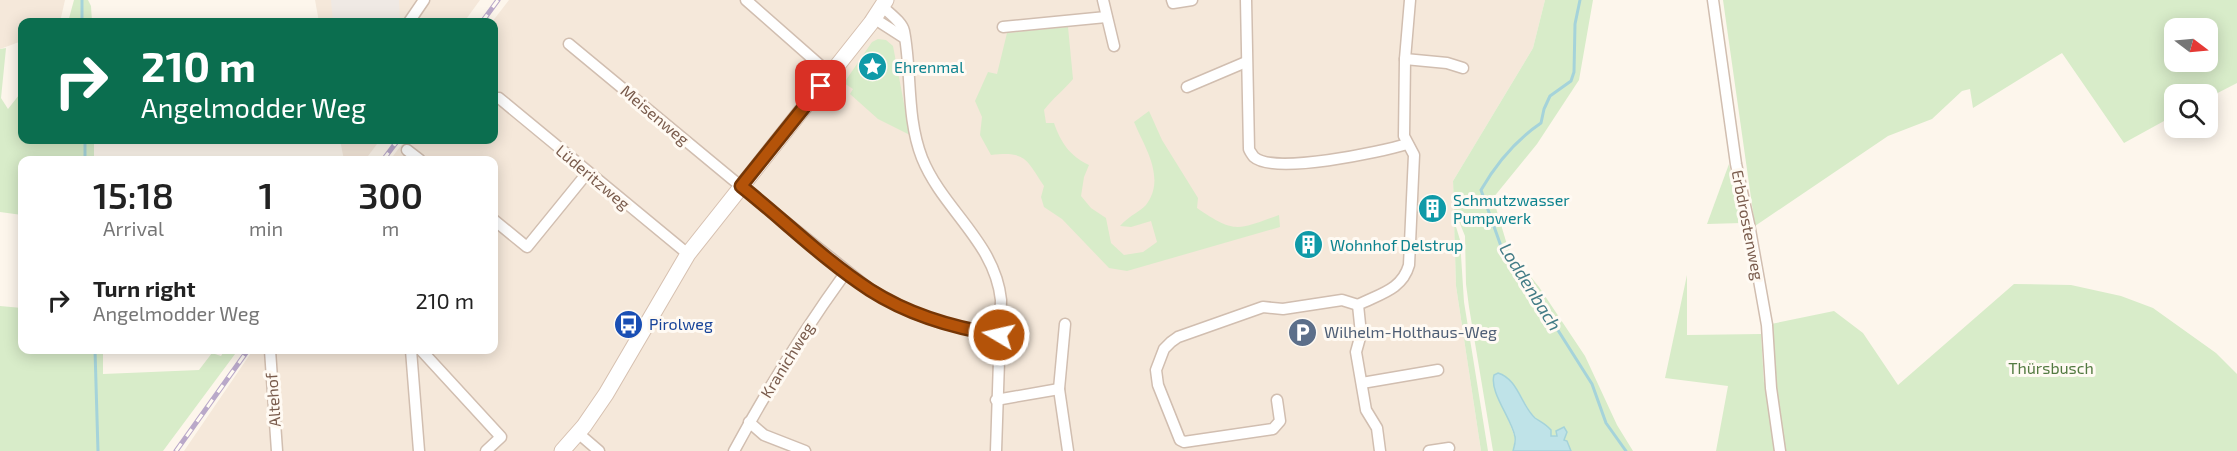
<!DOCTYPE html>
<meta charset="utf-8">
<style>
:root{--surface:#fff;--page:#f6f6f6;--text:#222;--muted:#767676}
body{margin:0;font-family:"Exo 2",sans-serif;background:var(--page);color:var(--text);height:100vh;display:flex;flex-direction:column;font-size:22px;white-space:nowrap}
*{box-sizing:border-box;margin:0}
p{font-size:20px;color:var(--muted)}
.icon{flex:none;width:33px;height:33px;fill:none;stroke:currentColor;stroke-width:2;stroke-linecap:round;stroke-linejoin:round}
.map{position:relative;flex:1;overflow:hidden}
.details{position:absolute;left:18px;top:156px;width:480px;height:198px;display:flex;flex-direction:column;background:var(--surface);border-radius:12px;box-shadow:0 3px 15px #0003}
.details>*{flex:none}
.guide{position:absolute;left:18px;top:18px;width:480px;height:126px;border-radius:12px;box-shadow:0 3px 15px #0003;background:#0b6e4f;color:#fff;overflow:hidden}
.needle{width:39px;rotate:106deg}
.fabs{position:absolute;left:2164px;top:18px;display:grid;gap:12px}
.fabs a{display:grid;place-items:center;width:54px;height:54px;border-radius:12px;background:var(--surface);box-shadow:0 3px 15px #0003;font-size:30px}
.pin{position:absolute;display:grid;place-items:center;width:51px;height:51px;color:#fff;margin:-26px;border-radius:12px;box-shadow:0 3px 9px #0006}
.me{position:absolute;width:66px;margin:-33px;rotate:279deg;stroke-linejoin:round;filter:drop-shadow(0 0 4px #0008)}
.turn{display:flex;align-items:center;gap:21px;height:126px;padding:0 24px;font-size:27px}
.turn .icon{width:78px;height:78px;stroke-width:2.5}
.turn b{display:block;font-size:42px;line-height:51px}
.eta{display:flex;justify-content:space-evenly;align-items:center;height:102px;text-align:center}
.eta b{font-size:36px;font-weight:600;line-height:42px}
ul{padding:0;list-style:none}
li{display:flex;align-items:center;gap:18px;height:84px;padding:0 24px}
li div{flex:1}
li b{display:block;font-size:22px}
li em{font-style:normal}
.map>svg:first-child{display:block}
.residential{fill:#f5e8da}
.industrial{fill:#efe9e4}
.green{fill:#d8ecc9;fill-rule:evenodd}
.water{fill:#bfe3e8;stroke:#a5d3da;stroke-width:1.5}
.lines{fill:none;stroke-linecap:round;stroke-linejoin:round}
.stream{stroke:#a5d3da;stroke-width:3}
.street-casing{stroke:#d1beb0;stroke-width:13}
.secondary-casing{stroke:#d6c0b0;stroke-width:17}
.street{stroke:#fff;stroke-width:10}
.secondary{stroke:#fff;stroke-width:15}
.rail-casing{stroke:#b9a8c9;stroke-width:5}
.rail{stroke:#fffaf3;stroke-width:3;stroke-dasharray:9;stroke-linecap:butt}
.route-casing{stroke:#753606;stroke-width:15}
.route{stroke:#b45309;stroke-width:10}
.labels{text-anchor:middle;stroke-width:6;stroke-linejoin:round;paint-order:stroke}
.culture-label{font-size:16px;fill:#0d838f;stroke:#fffaf3;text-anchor:start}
.street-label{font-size:16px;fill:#7a5c4d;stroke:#fffaf3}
.transit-label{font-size:16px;fill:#164399;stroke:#fffaf3;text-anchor:start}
.service-label{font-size:16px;fill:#4e5e75;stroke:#fffaf3;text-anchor:start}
.park-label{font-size:16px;fill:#537a41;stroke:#fffaf3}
.water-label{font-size:18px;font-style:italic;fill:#437c86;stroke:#fffaf3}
</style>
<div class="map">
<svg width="2237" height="451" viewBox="0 0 2237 451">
<rect width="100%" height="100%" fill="#fdf6ec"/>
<g class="residential">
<polygon points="0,0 65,0 60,22 22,22 22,41 0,49"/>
<polygon points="315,0 480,0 464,22 319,22"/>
<polygon points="509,0 1545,0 1533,48 1453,181 1456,286 1481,451 184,451 253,350 494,350 494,160 390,160 405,140 494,140 492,22"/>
<polygon points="340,140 380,140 365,160 344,160"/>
</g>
<polygon class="industrial" points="331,0 399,0 400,22 333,22"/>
<g class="green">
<polygon points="74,0 88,0 91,6 92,22 68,22"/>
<path d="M1545,0H1593L1579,80L1537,144L1493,198L1508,248L1539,287L1585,356L1617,425L1633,451H1571L1564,440V435L1551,436C1546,423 1540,424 1532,414C1522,401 1515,378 1498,373L1501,400L1515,438L1513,451H1493L1469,307L1466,284L1465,236L1454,209L1453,181L1533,48Z"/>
<path d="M1723,0H2237V83L2208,98V94H2175V115L2124,143L2062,53L1973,108L1970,89L1962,91L1932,119L1888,136L1755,226ZM2175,28H2208V62H2175Z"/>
<path d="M1068,27L1073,79C1064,90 1053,98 1044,110L1046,123H1054C1061,143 1070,156 1089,165L1084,177L1081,196L1091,208L1106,218L1111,243L1124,255L1143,252L1157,242L1151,221L1131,227L1120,226C1128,216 1144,210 1148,202C1165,176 1144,146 1134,122L1149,111L1162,140L1198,198L1197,208C1235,234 1237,230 1279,215L1280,227L1127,271L1109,268L1062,219L1044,207L1041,197L1044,186C1026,159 1026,151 991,155L980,135L982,117L975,101L988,72L997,74L1007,33Z"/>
<polygon points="878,39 886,40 893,46 910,135 878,119 850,94 853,89 844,83 872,42"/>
<polygon points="6,48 1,98 8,109 19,95 22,95 22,140 28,140 30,142 94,140 94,160 22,160 22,215 0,212 0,49"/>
<polygon points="1729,164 1742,223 1707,224"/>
<polygon points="1454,220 1460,240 1464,302 1488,451 1481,451 1456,286"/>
<polygon points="1687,275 1687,335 1761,334 1764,383 1770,375 1771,324 1834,311 1863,333 1898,385 2014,284 2071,285 2121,296 2153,308 2216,353 2237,374 2237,451 1716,451 1728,386 1665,378"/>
<polygon points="0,306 22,308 22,350 103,350 103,374 199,370 212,353 221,356 225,350 238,350 163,451 0,451"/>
</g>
<path class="water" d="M1498,373C1518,379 1521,405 1535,418C1541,422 1546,424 1551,430V436H1557L1556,431L1564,427L1567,432L1564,440L1567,441L1571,451H1513C1514,447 1516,441 1515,437C1512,419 1489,392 1494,375Z"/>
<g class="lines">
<g class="stream">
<polyline points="82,0 82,22"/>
<path d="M1580,0L1575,24L1574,72L1571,81L1550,96L1544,109L1541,123C1516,140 1496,164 1481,190L1502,249L1542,305L1592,384L1606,423L1626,451"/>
<polyline points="85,140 85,160"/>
<polyline points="95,350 98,451"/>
</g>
<defs>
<g id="street">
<polyline points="746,0 830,74"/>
<polyline points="1103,0 1114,46"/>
<polyline points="1172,0 1173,3 1192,0"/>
<path d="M1246,0L1249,149C1249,150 1253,156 1254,157C1274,175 1381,152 1407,144"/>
<polyline points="1713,0 1736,164 1749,224 1767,325 1771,388 1780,451"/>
<path d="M883,7C889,13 902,22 904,31C912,72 906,117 922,158C943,210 995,242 1001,300L996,451"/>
<polyline points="875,19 903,37"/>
<polyline points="409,22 424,0"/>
<polyline points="1003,27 1106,17"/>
<polyline points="569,44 732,179 871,290 916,314 941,323 999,335"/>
<polyline points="1405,59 1447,63 1463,68"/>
<polyline points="1187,87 1246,62"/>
<polyline points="499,98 688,254"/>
<polyline points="407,150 420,160"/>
<polyline points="494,220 527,247 588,172"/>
<polyline points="1065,324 1059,389 1068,451"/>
<polyline points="270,350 277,451"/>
<polyline points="411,350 419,451"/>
<polyline points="421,350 501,437 486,451"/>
<polyline points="1362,383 1438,370"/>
<polyline points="996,400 1059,389"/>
<polyline points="1277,400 1280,421 1273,429 1184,442 1180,440 1158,385 1156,370 1164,349 1171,342 1178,337 1263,307 1283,309 1342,300 1358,305"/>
<polyline points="749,422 764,435 805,451"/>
<polyline points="578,433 599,451"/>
<path d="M734,451C768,388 804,330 846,272"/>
<path d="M1380,451L1377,428L1366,410L1356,352L1361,334L1358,305C1379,294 1402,290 1409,265L1414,155L1404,136L1405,59L1410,0"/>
<polyline points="1429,451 1449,448"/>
</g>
<polyline id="secondary" points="562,451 584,426 606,394 688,254 871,23 886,0"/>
</defs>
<use href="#street" class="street-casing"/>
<use href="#secondary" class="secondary-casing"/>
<use href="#street" class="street"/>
<use href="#secondary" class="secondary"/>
<defs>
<g id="rail">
<polyline points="482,22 498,0"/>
<polyline points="383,160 398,140"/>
<polyline points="176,451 248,350"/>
</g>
</defs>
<use href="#rail" class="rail-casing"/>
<use href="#rail" class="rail"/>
</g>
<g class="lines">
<defs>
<path id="route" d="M821,86L741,186C784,220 824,260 870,290C909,315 954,328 999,335"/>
</defs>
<use href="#route" class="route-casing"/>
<use href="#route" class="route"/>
</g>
<defs>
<symbol id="sight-disc" viewBox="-11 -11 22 22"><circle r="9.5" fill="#0f9aa8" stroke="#fffaf3"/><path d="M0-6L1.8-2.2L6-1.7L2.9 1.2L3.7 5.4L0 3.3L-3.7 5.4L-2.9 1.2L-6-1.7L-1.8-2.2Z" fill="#fff"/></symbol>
<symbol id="building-disc" viewBox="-11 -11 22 22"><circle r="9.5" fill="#0f9aa8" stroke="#fffaf3"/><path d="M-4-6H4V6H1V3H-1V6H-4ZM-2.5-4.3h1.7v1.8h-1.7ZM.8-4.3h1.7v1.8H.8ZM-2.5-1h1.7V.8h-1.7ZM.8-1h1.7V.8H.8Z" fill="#fff"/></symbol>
<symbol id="bus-disc" viewBox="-11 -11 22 22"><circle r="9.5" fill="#1a4fb4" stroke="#fffaf3"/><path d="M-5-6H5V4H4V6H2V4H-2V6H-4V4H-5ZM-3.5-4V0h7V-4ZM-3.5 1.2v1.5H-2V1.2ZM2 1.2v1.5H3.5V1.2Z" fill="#fff"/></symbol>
<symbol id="parking-disc" viewBox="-11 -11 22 22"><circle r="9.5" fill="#5c6f8a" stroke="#fffaf3"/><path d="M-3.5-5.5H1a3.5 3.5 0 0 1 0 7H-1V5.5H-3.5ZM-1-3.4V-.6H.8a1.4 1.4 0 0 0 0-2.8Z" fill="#fff"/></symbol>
</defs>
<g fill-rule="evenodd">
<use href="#sight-disc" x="856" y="50" width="33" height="33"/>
<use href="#building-disc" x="1416" y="192" width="33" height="33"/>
<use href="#building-disc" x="1292" y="228" width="33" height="33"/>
<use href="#bus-disc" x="612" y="308" width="33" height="33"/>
<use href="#parking-disc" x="1286" y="316" width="33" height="33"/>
</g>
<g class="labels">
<g class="culture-label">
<text x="894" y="73">Ehrenmal</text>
<text x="1453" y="206">Schmutzwasser<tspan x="1453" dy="18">Pumpwerk</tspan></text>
<text x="1330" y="251">Wohnhof Delstrup</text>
</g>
<g class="street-label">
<text transform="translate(655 115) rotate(40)" y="6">Meisenweg</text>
<text transform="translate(593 177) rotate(40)" y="6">Lüderitzweg</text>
<text transform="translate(1748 225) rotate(79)" y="6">Erbdrostenweg</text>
<text transform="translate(787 360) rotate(-58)" y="6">Kranichweg</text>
<text transform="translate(273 400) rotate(-94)" y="6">Altehof</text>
</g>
<g class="transit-label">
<text x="649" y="330">Pirolweg</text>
</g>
<g class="service-label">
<text x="1324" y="338">Wilhelm-Holthaus-Weg</text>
</g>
<g class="park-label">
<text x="2051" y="374">Thürsbusch</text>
</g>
<g class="water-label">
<text transform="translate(1530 287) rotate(58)" y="6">Loddenbach</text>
</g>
</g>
</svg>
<div class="fabs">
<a><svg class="needle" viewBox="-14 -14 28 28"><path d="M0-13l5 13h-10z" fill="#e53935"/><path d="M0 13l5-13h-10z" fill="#767676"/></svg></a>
<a><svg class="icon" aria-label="search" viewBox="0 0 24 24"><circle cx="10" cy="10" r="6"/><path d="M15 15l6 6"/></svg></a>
</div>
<div class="pin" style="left:821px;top:86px;background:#d93025"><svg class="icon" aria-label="arrive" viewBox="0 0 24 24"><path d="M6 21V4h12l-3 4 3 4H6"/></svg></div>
<svg class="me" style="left:999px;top:335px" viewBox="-20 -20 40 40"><circle r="17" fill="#b45309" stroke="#fff" stroke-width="3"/><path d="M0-11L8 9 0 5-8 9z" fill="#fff"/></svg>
<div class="guide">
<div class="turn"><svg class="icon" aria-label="right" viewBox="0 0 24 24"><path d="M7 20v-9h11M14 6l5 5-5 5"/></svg><div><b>210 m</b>Angelmodder Weg</div></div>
</div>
<section class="details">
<div class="eta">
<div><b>15:18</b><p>Arrival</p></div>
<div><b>1</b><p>min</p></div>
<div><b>300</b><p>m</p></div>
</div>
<ul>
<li><svg class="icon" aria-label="right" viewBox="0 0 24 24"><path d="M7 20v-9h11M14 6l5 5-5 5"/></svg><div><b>Turn right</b><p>Angelmodder Weg</p></div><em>210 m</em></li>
</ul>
</section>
</div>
